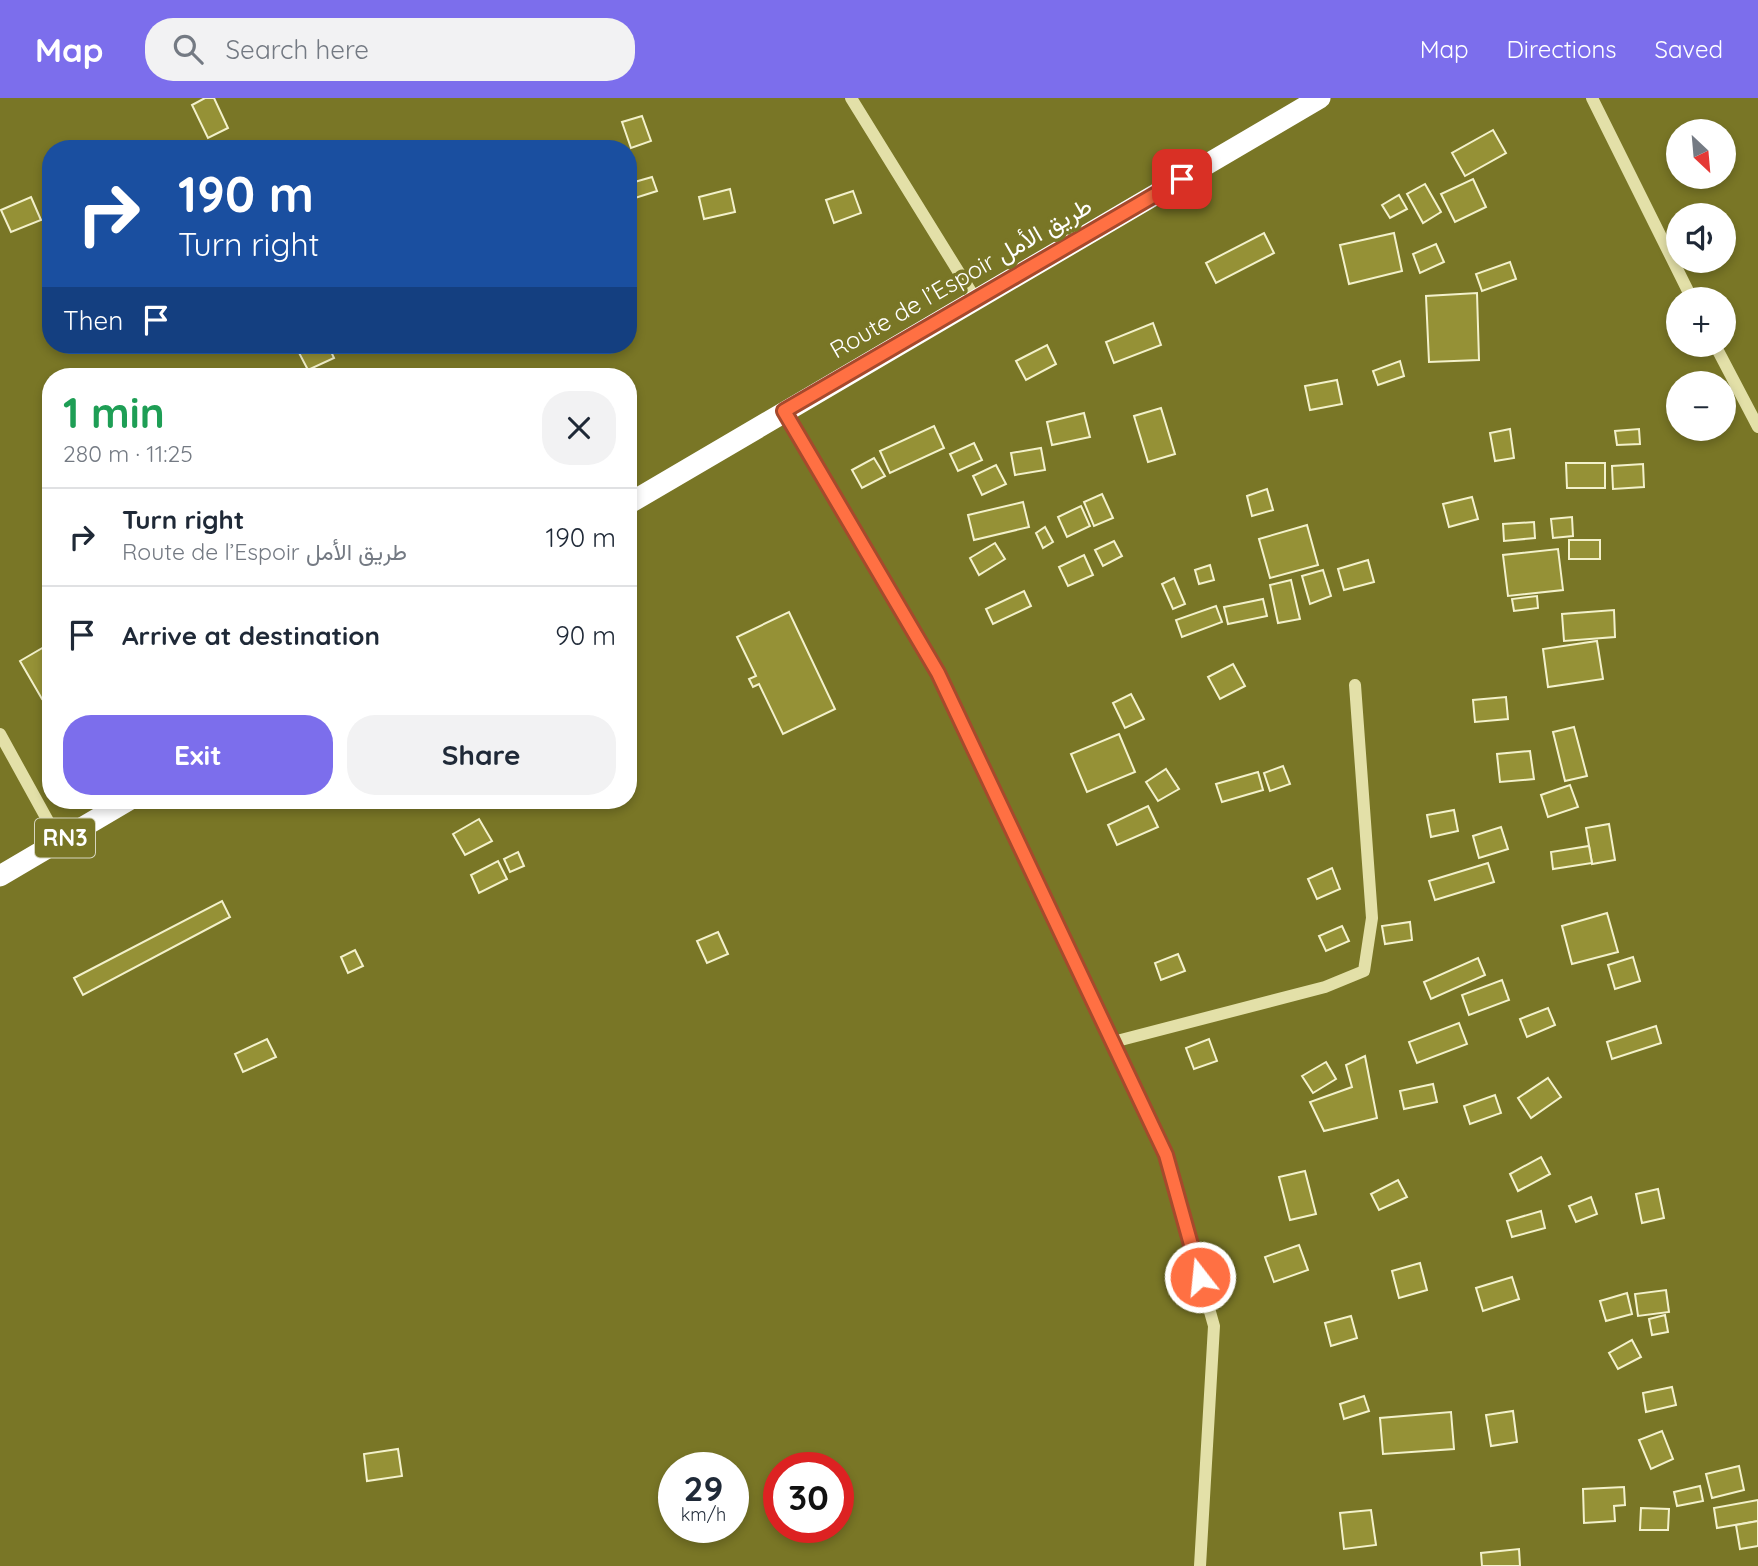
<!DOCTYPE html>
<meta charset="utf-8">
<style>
:root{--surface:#fff;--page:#f2f2f3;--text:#1f2937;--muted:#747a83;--line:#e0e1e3;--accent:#7c6eec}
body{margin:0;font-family:Quicksand,Vazirmatn,sans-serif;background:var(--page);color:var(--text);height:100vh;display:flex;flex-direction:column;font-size:26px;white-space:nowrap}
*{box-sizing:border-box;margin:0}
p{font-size:23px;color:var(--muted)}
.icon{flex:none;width:38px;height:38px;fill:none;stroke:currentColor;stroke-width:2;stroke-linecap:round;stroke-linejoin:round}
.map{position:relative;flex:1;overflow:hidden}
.sheet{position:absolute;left:42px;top:270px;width:595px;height:441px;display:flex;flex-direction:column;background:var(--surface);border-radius:28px;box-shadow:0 4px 10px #0003}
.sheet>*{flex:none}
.hud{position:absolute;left:42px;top:42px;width:595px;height:214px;border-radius:28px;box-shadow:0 4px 10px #0003;background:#1a4fa0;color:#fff;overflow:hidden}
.needle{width:46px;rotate:154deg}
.buttons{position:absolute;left:1666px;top:21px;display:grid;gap:14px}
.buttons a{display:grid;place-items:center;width:70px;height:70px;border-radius:50%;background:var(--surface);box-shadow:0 4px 10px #0003;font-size:35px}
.speed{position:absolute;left:658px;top:1354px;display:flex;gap:14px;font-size:35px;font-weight:700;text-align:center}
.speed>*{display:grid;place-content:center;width:91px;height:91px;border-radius:50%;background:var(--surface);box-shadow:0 4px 10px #0003;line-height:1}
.speed small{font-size:18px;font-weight:400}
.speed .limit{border:10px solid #d22;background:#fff;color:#111}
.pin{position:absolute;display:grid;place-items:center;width:60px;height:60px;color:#fff;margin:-30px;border-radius:14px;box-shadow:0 4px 10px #0006}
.me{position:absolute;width:77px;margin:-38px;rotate:344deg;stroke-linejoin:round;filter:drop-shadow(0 0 5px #0008)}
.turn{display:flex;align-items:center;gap:24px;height:147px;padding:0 21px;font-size:32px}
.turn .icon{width:91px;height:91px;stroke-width:2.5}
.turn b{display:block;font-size:49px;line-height:60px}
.then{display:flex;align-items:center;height:66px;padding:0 21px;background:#0003;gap:14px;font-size:26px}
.round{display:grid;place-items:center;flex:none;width:74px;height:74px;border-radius:28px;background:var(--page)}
.overview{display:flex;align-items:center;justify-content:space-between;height:119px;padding:0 21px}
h1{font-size:42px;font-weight:800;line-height:52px;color:#1e9e55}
.button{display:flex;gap:14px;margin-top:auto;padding:14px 21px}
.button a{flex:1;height:80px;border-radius:28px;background:var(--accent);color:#fff;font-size:28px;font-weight:800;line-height:80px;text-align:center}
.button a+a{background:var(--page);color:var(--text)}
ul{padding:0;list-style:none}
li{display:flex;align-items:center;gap:21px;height:98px;padding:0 21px;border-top:2px solid var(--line)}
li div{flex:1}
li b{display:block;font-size:26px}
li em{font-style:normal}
header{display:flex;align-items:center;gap:42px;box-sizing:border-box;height:98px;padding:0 35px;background:var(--accent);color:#fff}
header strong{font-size:33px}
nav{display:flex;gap:38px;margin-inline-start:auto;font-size:24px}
.search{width:490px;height:63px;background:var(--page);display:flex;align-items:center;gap:18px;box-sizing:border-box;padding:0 24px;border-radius:28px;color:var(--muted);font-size:26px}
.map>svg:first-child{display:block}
.building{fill:#959136;stroke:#f3f1cb;stroke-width:2}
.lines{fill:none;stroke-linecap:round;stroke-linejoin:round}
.minor{stroke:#e3e0a8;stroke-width:12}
.highway{stroke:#fff;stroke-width:21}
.route-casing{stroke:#a6492c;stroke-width:18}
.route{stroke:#ff7043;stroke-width:12}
.labels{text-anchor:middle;stroke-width:7;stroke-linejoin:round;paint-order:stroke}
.shield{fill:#797626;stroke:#d7d6be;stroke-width:2}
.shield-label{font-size:23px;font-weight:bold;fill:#fff}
.street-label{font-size:24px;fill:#fff;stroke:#797626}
</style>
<header>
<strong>Map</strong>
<div class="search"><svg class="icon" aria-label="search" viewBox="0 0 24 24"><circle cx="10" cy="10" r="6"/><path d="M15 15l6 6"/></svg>Search here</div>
<nav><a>Map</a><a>Directions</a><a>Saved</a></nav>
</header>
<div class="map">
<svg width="1758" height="1468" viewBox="0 0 1758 1468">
<rect width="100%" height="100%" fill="#797626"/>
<g class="building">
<polygon points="205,0 214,0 228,30 208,40 192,7"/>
<polygon points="642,18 651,43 631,50 622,24"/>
<polygon points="1493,32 1506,55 1465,78 1452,55"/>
<polygon points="652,79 657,93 635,100 631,85"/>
<polygon points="1473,81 1486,109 1455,124 1441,96"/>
<polygon points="1425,86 1441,114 1423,125 1407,96"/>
<polygon points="730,91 735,114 704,121 699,99"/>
<polygon points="853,93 861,115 834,125 826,102"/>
<polygon points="1399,97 1407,111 1390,120 1382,107"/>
<polygon points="31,99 41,122 11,134 1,112"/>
<polygon points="1264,135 1274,155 1216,185 1206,165"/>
<polygon points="1394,135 1402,173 1349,186 1340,147"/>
<polygon points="1436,146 1444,164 1420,175 1413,156"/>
<polygon points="1510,164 1516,181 1482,193 1476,176"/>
<polygon points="1477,195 1479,262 1429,264 1426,198"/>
<polygon points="1153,225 1161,247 1114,265 1106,244"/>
<polygon points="305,247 328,247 334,260 308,272 297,251"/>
<polygon points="1047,247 1056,266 1026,282 1016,263"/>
<polygon points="1400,263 1404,278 1378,287 1373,273"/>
<polygon points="1337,282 1342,306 1310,312 1305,288"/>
<polygon points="1161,310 1175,356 1148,364 1134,318"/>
<polygon points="1084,315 1090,339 1052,347 1047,324"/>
<polygon points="934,328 944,350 890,375 880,353"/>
<polygon points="1510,331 1514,360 1495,363 1490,335"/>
<polygon points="1639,331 1640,346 1617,347 1615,333"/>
<polygon points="974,345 982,362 958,373 950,356"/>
<polygon points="1041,350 1045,372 1015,377 1011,355"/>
<polygon points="874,360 885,378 862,390 852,372"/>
<polygon points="1566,365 1605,365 1605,390 1567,390"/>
<polygon points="1643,366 1644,389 1613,391 1612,368"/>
<polygon points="996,367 1006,386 982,397 973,378"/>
<polygon points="1267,391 1273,412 1252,418 1247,398"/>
<polygon points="1102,396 1113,420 1094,428 1084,404"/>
<polygon points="1472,399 1478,421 1449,429 1443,406"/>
<polygon points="1023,404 1029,429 974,442 968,417"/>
<polygon points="1081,408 1090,428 1067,439 1058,419"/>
<polygon points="1572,419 1573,438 1553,440 1551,421"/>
<polygon points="1534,424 1535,440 1504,443 1503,426"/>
<polygon points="1307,427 1318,467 1270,480 1259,441"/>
<polygon points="1045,429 1053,444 1043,450 1036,435"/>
<rect x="1569" y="442" width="31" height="19"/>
<polygon points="1114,443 1122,458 1103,468 1095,452"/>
<polygon points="995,445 1005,461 979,477 970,460"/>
<polygon points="1558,451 1563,492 1508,498 1503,457"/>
<polygon points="1084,457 1093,477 1068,488 1059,469"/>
<polygon points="1368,462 1374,484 1344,492 1338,471"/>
<polygon points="1210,467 1214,482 1199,486 1195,472"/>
<polygon points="1323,472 1331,498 1310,506 1302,478"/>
<polygon points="1174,480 1185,506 1173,511 1162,486"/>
<polygon points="1291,482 1300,521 1278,525 1270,487"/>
<polygon points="1024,493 1031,508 993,526 986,511"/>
<polygon points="1537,498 1538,510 1514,513 1512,501"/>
<polygon points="1263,501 1267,518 1228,526 1224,509"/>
<polygon points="1216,508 1222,524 1182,539 1176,522"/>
<polygon points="1614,512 1615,539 1564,543 1562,516"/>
<polygon points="789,514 835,611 783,636 759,586 753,589 749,581 756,578 737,539"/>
<polygon points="1597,543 1603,581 1548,589 1543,551"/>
<polygon points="51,545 51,596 42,601 20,563"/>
<polygon points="1233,566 1245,588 1220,601 1208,579"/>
<polygon points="1131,596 1144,621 1125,630 1113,605"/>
<polygon points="1506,599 1508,621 1475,624 1473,602"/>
<polygon points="1574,629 1587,678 1565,683 1553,634"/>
<polygon points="1119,636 1135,674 1087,694 1071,656"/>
<polygon points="1530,653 1534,681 1500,684 1497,656"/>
<polygon points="1283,668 1290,686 1270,693 1264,675"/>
<polygon points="1166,671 1179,691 1158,703 1146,684"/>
<polygon points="1258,674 1263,692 1222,704 1216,686"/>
<polygon points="1570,687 1578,709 1548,719 1541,697"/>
<polygon points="1148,708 1158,729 1117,747 1108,727"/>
<polygon points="1454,712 1458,733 1431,739 1427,717"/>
<polygon points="479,721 492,743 465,757 453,736"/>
<polygon points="1609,726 1615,762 1592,766 1586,730"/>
<polygon points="1501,729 1508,751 1479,760 1473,738"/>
<polygon points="1589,748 1592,765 1553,771 1551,754"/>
<polygon points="518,754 524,768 510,774 504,761"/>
<polygon points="498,763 507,781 479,795 471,777"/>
<polygon points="1488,765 1494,784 1435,802 1429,783"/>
<polygon points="1332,770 1340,791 1317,801 1308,781"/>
<polygon points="222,803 230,819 83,897 74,880"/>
<polygon points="1607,815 1618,854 1572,866 1562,828"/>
<polygon points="1410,824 1412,842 1385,846 1382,828"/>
<polygon points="1342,828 1349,843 1326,853 1319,838"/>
<polygon points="718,834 728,856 707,865 697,843"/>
<polygon points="355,852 363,868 348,875 341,859"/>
<polygon points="1178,856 1185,873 1161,882 1155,865"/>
<polygon points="1633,859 1640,883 1615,891 1608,867"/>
<polygon points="1478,860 1485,877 1431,901 1424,884"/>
<polygon points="1502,882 1509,902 1469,917 1462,897"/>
<polygon points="1548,910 1555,927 1527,939 1520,921"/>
<polygon points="1459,925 1467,946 1417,965 1409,944"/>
<polygon points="1656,928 1661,945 1612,961 1607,944"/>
<polygon points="267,941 276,959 243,974 235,956"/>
<polygon points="1209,941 1217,963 1194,971 1186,950"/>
<polygon points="1365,958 1377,1020 1324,1033 1310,1004 1352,989 1346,967"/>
<polygon points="1326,964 1336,981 1313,995 1302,978"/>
<polygon points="1548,980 1561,999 1531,1020 1518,1000"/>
<polygon points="1433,986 1437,1004 1404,1011 1400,993"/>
<polygon points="1495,997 1501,1015 1470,1026 1464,1008"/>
<polygon points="1541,1059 1550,1076 1518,1093 1510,1076"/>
<polygon points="1305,1073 1316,1116 1290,1122 1279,1079"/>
<polygon points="1398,1082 1407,1099 1379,1112 1371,1096"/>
<polygon points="1658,1091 1664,1120 1642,1125 1636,1096"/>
<polygon points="1591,1099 1597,1116 1576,1124 1569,1108"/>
<polygon points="1541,1113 1545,1130 1512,1139 1507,1123"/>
<polygon points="1299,1147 1308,1172 1274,1184 1265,1159"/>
<polygon points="1420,1165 1427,1192 1399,1200 1392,1173"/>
<polygon points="1512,1179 1519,1201 1483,1213 1476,1190"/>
<polygon points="1666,1192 1669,1214 1638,1218 1635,1196"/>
<polygon points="1627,1195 1632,1216 1606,1223 1600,1203"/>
<polygon points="1665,1217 1668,1234 1652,1237 1649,1221"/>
<polygon points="1351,1218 1357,1240 1331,1248 1325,1225"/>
<polygon points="1632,1242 1641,1259 1618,1271 1609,1255"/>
<polygon points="1672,1289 1676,1307 1646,1314 1643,1295"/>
<polygon points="1364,1298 1369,1313 1344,1321 1340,1306"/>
<polygon points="1513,1313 1517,1344 1491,1348 1486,1317"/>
<polygon points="1451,1314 1454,1351 1383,1356 1380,1320"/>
<polygon points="1662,1333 1673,1361 1651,1371 1639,1342"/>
<polygon points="398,1351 402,1378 367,1383 364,1356"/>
<polygon points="1739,1368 1744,1392 1712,1400 1706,1376"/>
<polygon points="1700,1388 1703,1403 1677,1408 1674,1394"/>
<polygon points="1624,1389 1625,1407 1614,1408 1615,1423 1584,1425 1583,1391"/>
<polygon points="1758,1402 1758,1423 1717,1430 1714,1410"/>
<polygon points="1641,1410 1669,1411 1668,1432 1640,1432"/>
<polygon points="1371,1412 1376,1447 1344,1451 1340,1415"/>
<polygon points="1758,1423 1758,1448 1740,1451 1736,1427"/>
<polygon points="1519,1451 1520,1468 1482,1468 1481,1455"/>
</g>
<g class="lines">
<g class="minor">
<polyline points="851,0 976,202"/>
<polyline points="1592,0 1692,201"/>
<polyline points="1715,247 1758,329"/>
<polyline points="784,313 938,575 1166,1057 1214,1228 1200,1468"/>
<polyline points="0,636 59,743"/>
<polyline points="1113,944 1325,889 1364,873 1372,820 1355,587"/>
</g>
<g class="highway">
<polyline points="628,406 1320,0"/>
<polyline points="0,778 129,702"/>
</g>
</g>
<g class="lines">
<defs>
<polyline id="route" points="1182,81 784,313 938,575 1166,1057 1200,1179"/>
</defs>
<use href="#route" class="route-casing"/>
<use href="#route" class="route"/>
</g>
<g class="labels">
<rect class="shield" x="35" y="720.5" width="60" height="39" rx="5"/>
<g class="shield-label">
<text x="65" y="748">RN3</text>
</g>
<g class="street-label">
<text transform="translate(961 180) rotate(-30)" y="8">Route de l’Espoir طريق الأمل</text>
</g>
</g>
</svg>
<div class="buttons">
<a><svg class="needle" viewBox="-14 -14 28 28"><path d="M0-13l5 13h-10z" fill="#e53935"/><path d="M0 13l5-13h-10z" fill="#747a83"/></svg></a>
<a><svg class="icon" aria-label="sound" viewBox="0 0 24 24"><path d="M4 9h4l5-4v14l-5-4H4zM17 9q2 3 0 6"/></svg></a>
<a>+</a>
<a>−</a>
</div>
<div class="speed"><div>29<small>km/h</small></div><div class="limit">30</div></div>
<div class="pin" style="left:1182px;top:81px;background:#d93025"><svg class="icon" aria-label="arrive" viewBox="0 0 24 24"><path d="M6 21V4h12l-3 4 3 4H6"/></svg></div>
<svg class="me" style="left:1200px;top:1179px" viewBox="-20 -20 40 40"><circle r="17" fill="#ff7043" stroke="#fff" stroke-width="3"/><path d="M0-11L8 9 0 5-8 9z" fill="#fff"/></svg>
<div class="hud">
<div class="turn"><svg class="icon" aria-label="right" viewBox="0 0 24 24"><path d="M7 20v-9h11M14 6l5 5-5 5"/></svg><div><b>190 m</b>Turn right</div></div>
<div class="then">Then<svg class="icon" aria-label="arrive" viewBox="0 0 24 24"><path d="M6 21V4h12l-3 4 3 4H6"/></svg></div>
</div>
<section class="sheet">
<div class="overview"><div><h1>1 min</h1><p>280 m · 11:25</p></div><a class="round"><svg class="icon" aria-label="close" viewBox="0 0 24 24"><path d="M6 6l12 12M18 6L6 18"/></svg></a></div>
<ul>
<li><svg class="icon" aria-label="right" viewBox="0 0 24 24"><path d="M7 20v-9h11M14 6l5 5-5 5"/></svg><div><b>Turn right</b><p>Route de l’Espoir طريق الأمل</p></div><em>190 m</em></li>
<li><svg class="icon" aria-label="arrive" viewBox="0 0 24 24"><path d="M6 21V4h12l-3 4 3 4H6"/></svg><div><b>Arrive at destination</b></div><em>90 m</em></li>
</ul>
<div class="button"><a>Exit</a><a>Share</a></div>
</section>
</div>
